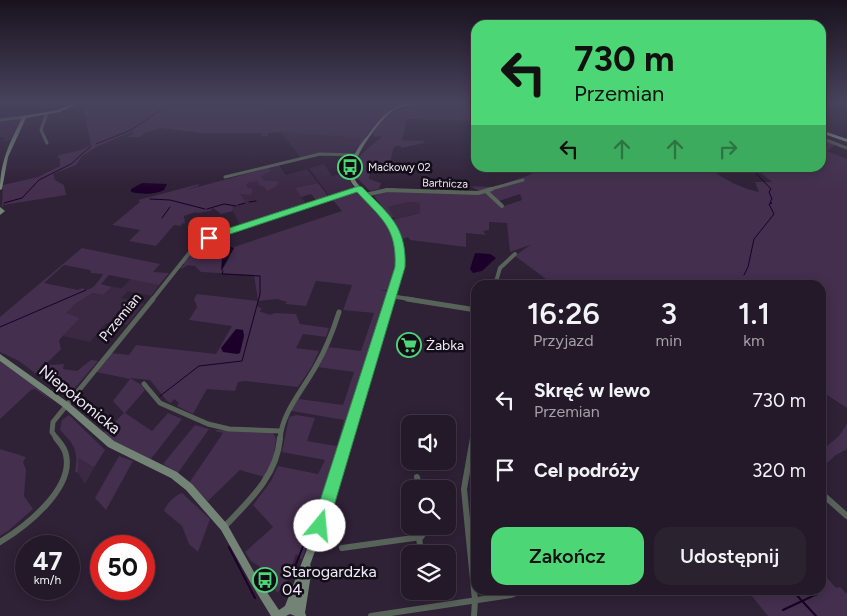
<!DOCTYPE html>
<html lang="pl">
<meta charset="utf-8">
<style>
:root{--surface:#231928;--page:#2b2230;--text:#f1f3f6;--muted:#a3a0a8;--line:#403845;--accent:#4dd676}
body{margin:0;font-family:Figtree,sans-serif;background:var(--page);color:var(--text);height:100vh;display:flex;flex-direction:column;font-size:19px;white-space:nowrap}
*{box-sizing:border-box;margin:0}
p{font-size:16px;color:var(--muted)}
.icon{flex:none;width:28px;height:28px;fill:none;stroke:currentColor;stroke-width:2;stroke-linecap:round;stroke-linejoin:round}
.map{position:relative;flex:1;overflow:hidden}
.side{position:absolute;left:471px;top:280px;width:355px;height:315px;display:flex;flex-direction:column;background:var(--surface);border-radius:15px;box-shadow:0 2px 12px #0003,0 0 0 1px var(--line)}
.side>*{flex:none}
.top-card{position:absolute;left:471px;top:20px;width:355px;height:152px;border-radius:15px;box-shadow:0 2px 12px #0003,0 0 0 1px var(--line);background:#4dd676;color:#111;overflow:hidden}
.fabs{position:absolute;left:401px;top:415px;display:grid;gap:10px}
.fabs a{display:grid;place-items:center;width:55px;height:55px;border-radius:10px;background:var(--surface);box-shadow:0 2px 12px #0003,0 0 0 1px var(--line);font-size:25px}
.speed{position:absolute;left:15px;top:535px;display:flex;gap:10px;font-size:25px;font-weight:700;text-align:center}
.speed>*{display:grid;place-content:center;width:65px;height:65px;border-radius:50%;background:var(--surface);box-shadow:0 2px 12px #0003,0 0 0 1px var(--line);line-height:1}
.speed small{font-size:12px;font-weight:400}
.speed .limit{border:8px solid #d22;background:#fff;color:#111}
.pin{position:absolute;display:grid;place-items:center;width:42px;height:42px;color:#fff;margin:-21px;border-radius:10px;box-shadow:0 2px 8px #0006}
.me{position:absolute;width:55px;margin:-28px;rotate:17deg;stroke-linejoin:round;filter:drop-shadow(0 0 4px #0008)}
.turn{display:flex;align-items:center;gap:18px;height:105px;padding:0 20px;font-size:22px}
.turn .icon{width:65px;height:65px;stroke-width:2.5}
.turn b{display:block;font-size:35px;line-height:42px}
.lanes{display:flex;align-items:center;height:48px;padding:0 20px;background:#0003;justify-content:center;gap:25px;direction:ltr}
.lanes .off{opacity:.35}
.eta{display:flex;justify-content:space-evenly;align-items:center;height:85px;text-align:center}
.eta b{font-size:30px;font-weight:600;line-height:35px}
.cta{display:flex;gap:10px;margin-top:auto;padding:10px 20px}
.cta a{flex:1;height:58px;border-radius:15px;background:var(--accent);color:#111;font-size:20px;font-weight:600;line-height:58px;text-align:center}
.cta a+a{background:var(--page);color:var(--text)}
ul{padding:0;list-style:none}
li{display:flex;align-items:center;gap:15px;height:70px;padding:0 20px}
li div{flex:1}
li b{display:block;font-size:19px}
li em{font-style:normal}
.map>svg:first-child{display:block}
.built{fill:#3b2944}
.green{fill:#442f4e;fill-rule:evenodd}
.water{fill:#1c0029}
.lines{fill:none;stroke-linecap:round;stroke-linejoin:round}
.stream-far1{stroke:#1c0029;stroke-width:1}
.stream{stroke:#1c0029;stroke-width:2}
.street-far3{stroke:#58635a;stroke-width:3}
.street-far2{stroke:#58635a;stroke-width:4}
.street-far1{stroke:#58635a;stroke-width:5}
.street{stroke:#58635a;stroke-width:6}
.secondary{fill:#738476;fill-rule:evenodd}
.primary{fill:#889e8c;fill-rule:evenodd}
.route{fill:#4dd676;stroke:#328b4d}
.labels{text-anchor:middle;stroke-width:5;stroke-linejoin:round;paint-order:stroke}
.far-poi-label{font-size:11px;fill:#f2e9f7;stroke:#130d17;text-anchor:start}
.far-street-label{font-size:11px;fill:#f2e9f7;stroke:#130d17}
.street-label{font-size:14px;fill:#f2e9f7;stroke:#130d17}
.poi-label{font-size:14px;fill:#f2e9f7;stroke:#130d17;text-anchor:start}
.near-street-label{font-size:16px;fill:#f2e9f7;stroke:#130d17}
.near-poi-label{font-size:16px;fill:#f2e9f7;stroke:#130d17;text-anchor:start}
</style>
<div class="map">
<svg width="847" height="616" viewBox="0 0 847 616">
<rect width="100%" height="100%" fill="#2f2136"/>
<g class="built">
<polygon points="20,119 10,140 2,142 5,137 0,137 0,121"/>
<polygon points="281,132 361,138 355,151 350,153 321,153 300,157"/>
<polygon points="324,164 332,176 346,173 354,189 330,197 309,168"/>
<polygon points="279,165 286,175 307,169 318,183 295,188 306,204 240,225 231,207 245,203 231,178"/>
<polygon points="408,202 420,203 420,213 395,219 387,207"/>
<polygon points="131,279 159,285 151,296 128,291 121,298 144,304 127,325 106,323 90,342 63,336 80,318 65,314 75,304 93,293 103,295 112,287 122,288"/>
<polygon points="79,458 91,466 95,466 85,484 78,473"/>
</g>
<g class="green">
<path d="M79,103H397L398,106C379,113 367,136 356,151L361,138L281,132L268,133V136H262L260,134L268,133H200L161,128L145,133L140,137H127L135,133L131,132L98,146L82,156L76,165L53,174L55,180L64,185L66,195L3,205V207L18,205L2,207L3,185L38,177L60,166V158H57L59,155L81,150L91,145L86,121L88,118L85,117L83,105H78Z"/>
<path d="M428,103H476V121L407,119L402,140L425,141L424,143L401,148V146H396L393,149L390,164L371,165L369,179L381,183L379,189L370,191L354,175C353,155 371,148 382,136L374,137L373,133C389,110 402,107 428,103Z"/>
<path d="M828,141L836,144L827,151L847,159V408L821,391V285H554L515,256L530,245L510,252L507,223L489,222V230L483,231L486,235L466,233V247L410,240L408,237L403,239L392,220L420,213V203L408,202L388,207L394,217L390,218L374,196L385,191L486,193L501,207L522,200L520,194L499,201L489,192L498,188L479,191L472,187L459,186L495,187L532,174L531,168H713L710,169C726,180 740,188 759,192L755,182H772L755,168H821V143Z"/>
<polygon points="269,168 271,171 261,176 264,181 277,181 279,183 274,188 267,191 264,186 260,186 257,181 249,182 246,185 248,188 253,189 251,195 240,194 246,203 232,207 233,211 221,214 213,208 210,211 197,213 196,212 184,216 185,223 181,224 182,226 174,225 156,246 129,241 140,230 112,225 140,202 138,200 199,184 198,186 186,190"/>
<polygon points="318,183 328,196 317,201 311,194 301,197 295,188"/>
<path d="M357,191C391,228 407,238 388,290H378L388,291L382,313L302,560L296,554L286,584L277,593L259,566L251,561L245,552L273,527L253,505L271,481L278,466L318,474L325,460L282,452L289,417L296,415L315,418L307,441L337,446L344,420L292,411L291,409L308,386L299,399L343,405L354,372L317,367L328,347L361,351L374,313L343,310L352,285L316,281L306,306L285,304L287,302L277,299L258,301L257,306L262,309L259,311L270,315L275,313L296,314L300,324L329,328L326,337L303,334L296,348L319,351L312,366L298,387L245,381L238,382L235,391L207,389L193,414L177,406L179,403L174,399L171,403L167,401L150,380L130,378L140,384L145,390L125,413L152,431L168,413L182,419L151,459L114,441L103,433L124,413L113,401L130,379L96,372L111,353L129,355L136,345L216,354L232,326L189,320L197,307L194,299L197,294L258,301L254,275L201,272L195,266L188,265L183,268H180L185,264H183L199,246L208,249L222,243L225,244L214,248L219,258L222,259V271L234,247L342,211L332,199Z"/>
<path d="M82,248L160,264L153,272L169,273L159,285L109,275L101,284L112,287L103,295L93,293L75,304L66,313L80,318L59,340L61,349L47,363L52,365L64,364L63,369L77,371L91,360L98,361L67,397L19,361L0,352V317ZM64,265L90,270L91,273L103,274C98,282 91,294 82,288L78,290L44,283Z"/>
<polygon points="0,361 31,383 55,403 35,389 31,390 0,419"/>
<path d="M69,415L105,450L95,466H91L79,458L78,473L75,472C79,451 74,444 60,430L62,420Z"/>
<polygon points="847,424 847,449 836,455 821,468 821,451 839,436"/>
<polygon points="195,425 209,429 178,473 163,464"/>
<path d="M216,430L273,433L276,438C275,453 272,464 264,477L240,470L208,501L189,483L223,433L215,431Z"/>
<polygon points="0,449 26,457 23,462 26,470 24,496 33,509 8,531 0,536"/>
<polygon points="119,456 133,461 106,510 95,498"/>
<path d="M182,493L210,519L198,552L189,544L182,526L164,511C166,504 175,495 182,493Z"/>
<polygon points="821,571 836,588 840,587 847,594 847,616 768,616 747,590 821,590"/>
</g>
<g class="water">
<path d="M142,183L167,184L164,190C154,195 142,194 131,192V189Z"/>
<polygon points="221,244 234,248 221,271 222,259 217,259 213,254 214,248"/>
<polygon points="475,253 490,254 496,258 482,271 473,273 470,269"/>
<polygon points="236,329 243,330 244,336 240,353 237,354 223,352 221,348"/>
</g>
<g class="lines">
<g class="stream-far1">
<polyline points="96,144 131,130 166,106 267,105"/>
<polyline points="150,199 170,200 205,209"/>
<polyline points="249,202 256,201"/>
<polyline points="4,203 22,198 39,180 71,164 91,146"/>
<polyline points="238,205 245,203"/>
<polyline points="207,209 224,204 236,206"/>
<polyline points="162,218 170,207"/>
<polyline points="744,275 748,267 754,239 774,214 769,204 772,203 770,202 772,199 769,192 771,189 754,171"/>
<polyline points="0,327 86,290"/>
<polyline points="160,396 199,366 242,361 260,294 260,276 222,274 223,271"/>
</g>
<g class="stream">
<polyline points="229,547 255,598"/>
<polyline points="296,564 317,511"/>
<polyline points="792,590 816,616"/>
<polyline points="783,610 817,594"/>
</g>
<g class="street-far3">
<polyline points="47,113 41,130 47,143"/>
<polyline points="0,120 24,117"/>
<polyline points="821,138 847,148"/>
<polyline points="225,177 320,154 357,155"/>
<polyline points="355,190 359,189"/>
<polyline points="386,190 396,190"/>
<polyline points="487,190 523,180"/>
</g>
<g class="street-far2">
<polyline points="487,192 502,206"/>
<polyline points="365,195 387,190 478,193 492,189"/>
<polyline points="495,285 500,268 515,254"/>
<polyline points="391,296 415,300"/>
<polyline points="152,300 191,251 213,236 359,189"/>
</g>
<g class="street-far1">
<polyline points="407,299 476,310"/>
<polyline points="144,384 160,403 208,424 229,429 280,431"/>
<polyline points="57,439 52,432 53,422 153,299"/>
<path d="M280,439C282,412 303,390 316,366C326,349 333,331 339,312"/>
<polyline points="473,439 476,419"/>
</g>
<g class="street">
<polyline points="473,438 464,489 475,600 474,616"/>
<polyline points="417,477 419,489"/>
<polyline points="821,493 847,516"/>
<path d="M224,527C249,501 277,476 280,438"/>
<polyline points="419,537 421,554"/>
<path d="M0,542C25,527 74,489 66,455C65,448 60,443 56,438"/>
<polyline points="342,548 421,537 424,533 424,526"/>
<polyline points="425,591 426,597"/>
<polyline points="371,616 511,595 524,590"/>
</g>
<g class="secondary">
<path d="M73,103H79L60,112L26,118L8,157L2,189L0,190C0,161 10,142 23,116L58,110Z"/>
<path d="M409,103H423C414,106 404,105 396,109C381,117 354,155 353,172C353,177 355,180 357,183C371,201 393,217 401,239C404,248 403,258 403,267L324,526L310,565L312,568L305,613L306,615V616H295L290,614L286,616H271L252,585L221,530L186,490L171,478L108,447L63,407L0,361V354L69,403L114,441L177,472L192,484L227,524L258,579L279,610L285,606L316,526L397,267C397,258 398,249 396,240C390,220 371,207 359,192C355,187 350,182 349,176C347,163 360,144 368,135C380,118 388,108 409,103Z"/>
<polygon points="0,207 5,211 0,215"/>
</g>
<polygon class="primary" points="821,130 847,139 847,142 821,133"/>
</g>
<linearGradient id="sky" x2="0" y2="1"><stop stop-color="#1a121e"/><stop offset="0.54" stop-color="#47435d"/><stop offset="1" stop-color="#47435d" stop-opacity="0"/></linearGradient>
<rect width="847" height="190" fill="url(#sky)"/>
<path class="route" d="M359,186L362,187C388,214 407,226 405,267L328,526L326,532L320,534L314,532L312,526L395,267C397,228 382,219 357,192L212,240H205L204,238L205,236Z"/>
<defs>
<symbol id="bus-ring" viewBox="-11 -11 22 22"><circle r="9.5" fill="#130d17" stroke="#4dd676" stroke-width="1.5"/><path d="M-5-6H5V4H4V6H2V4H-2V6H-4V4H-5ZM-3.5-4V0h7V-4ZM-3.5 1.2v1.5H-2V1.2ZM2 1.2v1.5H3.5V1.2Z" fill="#4dd676"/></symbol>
<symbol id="supermarket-ring" viewBox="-11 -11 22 22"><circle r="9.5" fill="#130d17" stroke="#4dd676" stroke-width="1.5"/><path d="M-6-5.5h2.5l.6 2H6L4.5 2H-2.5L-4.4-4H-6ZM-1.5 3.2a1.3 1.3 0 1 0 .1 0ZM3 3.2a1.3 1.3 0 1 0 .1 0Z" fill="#4dd676"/></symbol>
</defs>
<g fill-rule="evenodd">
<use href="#bus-ring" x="336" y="153" width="28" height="28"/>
<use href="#supermarket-ring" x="395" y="331" width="28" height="28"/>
<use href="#bus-ring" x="251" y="566" width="28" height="28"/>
</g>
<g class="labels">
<g class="far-poi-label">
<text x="368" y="171">Maćkowy 02</text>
</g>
<g class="far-street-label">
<text transform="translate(445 183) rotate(2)" y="4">Bartnicza</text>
</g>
<g class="street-label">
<text transform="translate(120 317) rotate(-51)" y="5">Przemian</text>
</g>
<g class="poi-label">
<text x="426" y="350">Żabka</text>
</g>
<g class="near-street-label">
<text transform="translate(80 399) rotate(39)" y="6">Niepołomicka</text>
</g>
<g class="near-poi-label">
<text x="282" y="577">Starogardzka<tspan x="282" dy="18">04</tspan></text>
</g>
</g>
</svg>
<div class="fabs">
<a><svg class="icon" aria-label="sound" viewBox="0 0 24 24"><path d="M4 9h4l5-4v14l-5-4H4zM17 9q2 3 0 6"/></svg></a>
<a><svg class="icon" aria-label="search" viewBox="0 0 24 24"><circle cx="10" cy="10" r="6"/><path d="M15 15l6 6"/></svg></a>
<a><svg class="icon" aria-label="layers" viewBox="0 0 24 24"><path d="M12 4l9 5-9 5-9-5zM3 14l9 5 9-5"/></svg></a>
</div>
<div class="speed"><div>47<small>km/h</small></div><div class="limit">50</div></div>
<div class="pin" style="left:209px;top:238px;background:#d93025"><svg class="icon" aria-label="arrive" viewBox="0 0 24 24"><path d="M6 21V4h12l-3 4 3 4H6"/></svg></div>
<svg class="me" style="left:320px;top:526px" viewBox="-20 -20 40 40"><circle r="19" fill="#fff"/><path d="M0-13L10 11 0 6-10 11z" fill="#4dd676"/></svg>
<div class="top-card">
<div class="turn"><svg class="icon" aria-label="left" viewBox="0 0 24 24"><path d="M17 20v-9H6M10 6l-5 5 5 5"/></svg><div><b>730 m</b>Przemian</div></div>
<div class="lanes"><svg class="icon" aria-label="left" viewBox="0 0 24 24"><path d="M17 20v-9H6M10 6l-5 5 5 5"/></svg><svg class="icon off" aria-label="ahead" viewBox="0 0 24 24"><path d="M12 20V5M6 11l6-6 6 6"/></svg><svg class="icon off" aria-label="ahead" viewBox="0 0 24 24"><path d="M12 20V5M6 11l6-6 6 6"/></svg><svg class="icon off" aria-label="right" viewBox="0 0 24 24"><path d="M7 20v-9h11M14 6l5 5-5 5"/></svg></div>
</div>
<section class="side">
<div class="eta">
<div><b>16:26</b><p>Przyjazd</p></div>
<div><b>3</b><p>min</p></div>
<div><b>1.1</b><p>km</p></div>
</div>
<ul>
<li><svg class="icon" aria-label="left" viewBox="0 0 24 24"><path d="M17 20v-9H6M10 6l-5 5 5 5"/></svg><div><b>Skręć w lewo</b><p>Przemian</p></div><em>730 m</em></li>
<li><svg class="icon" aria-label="arrive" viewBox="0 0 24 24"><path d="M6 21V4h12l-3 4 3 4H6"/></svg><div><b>Cel podróży</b></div><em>320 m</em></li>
</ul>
<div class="cta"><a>Zakończ</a><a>Udostępnij</a></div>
</section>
</div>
